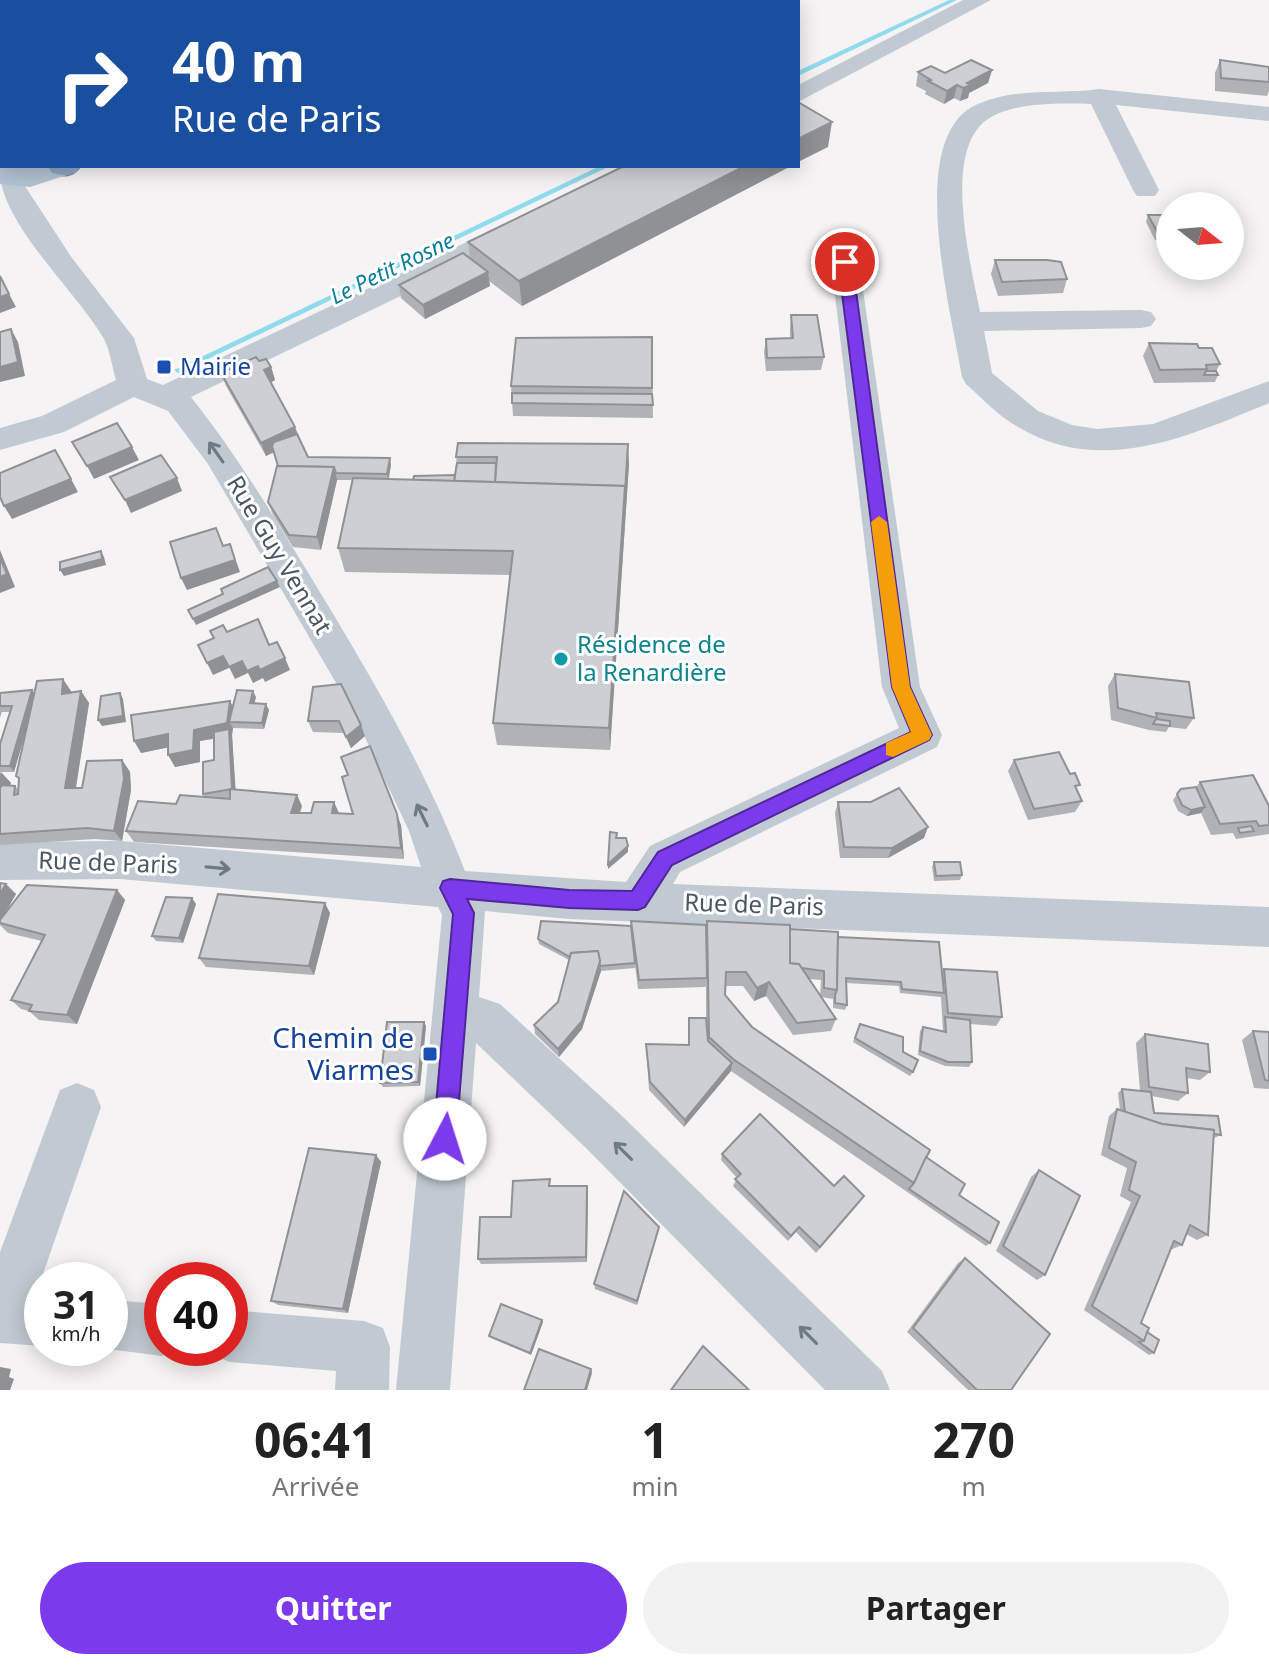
<!DOCTYPE html>
<html lang="fr">
<meta charset="utf-8">
<style>
:root{--surface:#fff;--page:#f2f2f2;--text:#222;--muted:#767676;--accent:#7c3aed}
body{margin:0;font-family:"Noto Sans",sans-serif;background:var(--page);color:var(--text);height:100vh;display:flex;flex-direction:column;font-size:30px;white-space:nowrap}
*{box-sizing:border-box;margin:0}
p{font-size:26px;color:var(--muted)}
.icon{flex:none;width:44px;height:44px;fill:none;stroke:currentColor;stroke-width:2;stroke-linecap:round;stroke-linejoin:round}
.map{position:relative;height:1390px;overflow:hidden}
.panel{display:flex;flex-direction:column;background:var(--surface);flex:1}
.panel>*{flex:none}
.guide{position:absolute;left:0px;top:0px;width:800px;height:168px;box-shadow:0 4px 20px #0003;background:#1a4fa0;color:#fff;overflow:hidden}
.needle{width:52px;rotate:107deg}
.fabs{position:absolute;left:1156px;top:192px;display:grid;gap:16px}
.fabs a{display:grid;place-items:center;width:88px;height:88px;border-radius:50%;background:var(--surface);box-shadow:0 4px 20px #0003;font-size:40px}
.speed{position:absolute;left:24px;top:1262px;display:flex;gap:16px;font-size:40px;font-weight:700;text-align:center}
.speed>*{display:grid;place-content:center;width:104px;height:104px;border-radius:50%;background:var(--surface);box-shadow:0 4px 20px #0003;line-height:1}
.speed small{font-size:20px;font-weight:400}
.speed .limit{border:12px solid #d22;background:#fff;color:#111}
.pin{position:absolute;display:grid;place-items:center;width:68px;height:68px;color:#fff;margin:-34px;border:4px solid #fff;border-radius:50%;box-shadow:0 2px 8px #0007}
.me{position:absolute;width:88px;margin:-44px;rotate:5deg;stroke-linejoin:round;filter:drop-shadow(0 0 6px #0008)}
.turn{display:flex;align-items:center;gap:28px;height:168px;padding:0 40px;font-size:36px}
.turn .icon{width:104px;height:104px;stroke-width:2.5}
.turn b{display:block;font-size:56px;line-height:68px}
.eta{display:flex;justify-content:space-evenly;align-items:center;height:136px;text-align:center}
.eta b{font-size:48px;font-weight:700;line-height:56px}
.primary-button{display:flex;gap:16px;margin-top:auto;padding:16px 40px}
.primary-button a{flex:1;height:92px;border-radius:48px;background:var(--accent);color:#fff;font-size:32px;font-weight:700;line-height:92px;text-align:center}
.primary-button a+a{background:var(--page);color:var(--text)}
.map>svg:first-child{display:block}
.green{fill:#c3f1d5}
.lines{fill:none;stroke-linecap:round;stroke-linejoin:round}
.stream{fill:#90daee;fill-rule:evenodd}
.highway-casing{stroke:#7690ad;stroke-width:3}
.minor{fill:#c1cad2;fill-rule:evenodd}
.major{fill:#b3c2d1;fill-rule:evenodd}
.highway{fill:#8ba5c1;fill-rule:evenodd}
.wall{fill:#b0b2b7;fill-rule:evenodd}
.shaded-wall{fill:#909195}
.building{fill:#cdcfd5;stroke:#909195;stroke-width:2}
.oneway{stroke:#6e7983}
.route{fill:#7c3aed;stroke:#51269a;stroke-width:2}
.slow{fill:#f59e0b}
.transit-dot{fill:#1a4fb4;stroke:#fff;stroke-width:3}
.culture-dot{fill:#0f9aa8;stroke:#fff;stroke-width:3}
.labels{text-anchor:middle;stroke-width:6;stroke-linejoin:round;paint-order:stroke}
.far-water-label{font-size:22px;font-style:italic;fill:#0c7c9b;stroke:#fff}
.transit-label{font-size:24px;fill:#164399;stroke:#fff;text-anchor:start}
.street-label{font-size:24px;fill:#4a5661;stroke:#fff}
.culture-label{font-size:24px;fill:#0d838f;stroke:#fff;text-anchor:start}
.near-transit-label{font-size:28px;fill:#164399;stroke:#fff;text-anchor:end}
</style>
<div class="map">
<svg width="1269" height="1390" viewBox="0 0 1269 1390">
<rect width="100%" height="100%" fill="#f5f3f3"/>
<polygon class="green" points="195,0 519,0 196,2"/>
<g class="lines">
<g class="stream">
<polygon points="949,0 957,0 798,76 798,71"/>
<polygon points="600,166 610,166 181,372 178,373 174,370"/>
</g>
<defs>
<g id="highway">
<polygon points="528,0 554,0 527,2"/>
<polygon points="571,0 598,0 570,2"/>
<path d="M80,166C73,177 64,176 52,173L48,167Z"/>
</g>
</defs>
<use href="#highway" class="highway-casing"/>
<g class="minor">
<polygon points="963,0 991,0 798,102 798,85"/>
<path d="M1099,89L1269,107V121L1116,105L1159,190L1155,196H1137L1133,190L1091,104C1060,103 1014,102 988,119C941,150 971,265 980,312L1141,310L1151,312L1156,319L1151,326L1141,328L984,331L992,373L1038,411L1072,425L1097,429L1153,424L1269,381V403C1189,436 1101,477 1018,427C998,416 983,399 966,384L962,377C952,315 906,144 972,107C1011,86 1058,95 1099,89Z"/>
<path d="M6,169L15,171L72,258L134,338L147,379L163,385L505,224H525L529,230L525,236L191,397C237,455 274,517 312,579C369,673 425,767 465,871L626,882L650,846L899,728L882,687L831,262L835,256H855L859,262L920,687L942,735L937,747L680,872L673,884L1269,907V947L569,919L485,911L479,997L500,1004L621,1115L882,1371L890,1390H825L587,1149L476,1043L450,1390H396L442,915L438,907L120,879L0,880V842L120,841L421,867L409,831L353,712L208,464L168,411L134,397L64,432L0,450V428L42,416L116,380C112,367 110,350 104,339C78,293 0,223 0,171Z"/>
<polygon points="77,1083 94,1090 101,1107 36,1294 42,1294 42,1346 0,1343 0,1252 60,1090"/>
<polygon points="110,1300 162,1304 162,1348 180,1348 162,1356 100,1348 110,1348"/>
<polygon points="230,1310 364,1321 383,1328 390,1347 389,1390 335,1390 336,1371 230,1362 211,1355 209,1348 230,1348"/>
</g>
<g class="major">
<polygon points="2,132 2,150 0,151 0,133"/>
<polygon points="0,166 80,166 76,172 30,187 0,184"/>
</g>
<use href="#highway" class="highway"/>
</g>
<g class="wall">
<polygon points="1220,60 1269,67 1269,91 1267,96 1215,91 1215,73"/>
<polygon points="992,70 988,83 969,93 968,98 960,101 954,98 944,104 925,94 926,91 916,86 918,72 945,73"/>
<polygon points="624,166 791,166 522,306 489,281 490,286 425,319 401,298 399,285 470,258 468,242"/>
<polygon points="1148,215 1170,215 1170,239 1155,240 1146,222"/>
<polygon points="995,260 1067,279 1063,293 998,296 991,274"/>
<polygon points="791,315 824,357 821,370 766,371 764,352 766,339 790,338 790,329"/>
<polygon points="652,337 653,418 513,416 511,386"/>
<polygon points="1149,343 1199,348 1220,364 1216,371 1218,375 1215,382 1154,383 1143,356"/>
<polygon points="259,361 271,367 275,380 270,383 295,427 308,457 391,465 389,479 413,480 455,475 458,443 629,464 610,750 497,745 493,723 510,575 345,572 338,548 352,480 337,480 321,550 293,547 273,515 268,502 278,466 274,452 266,456 226,386 221,373"/>
<polygon points="1115,674 1194,718 1186,729 1169,727 1166,732 1149,730 1111,720 1108,686"/>
<polygon points="313,687 365,736 351,748 344,733 313,732 308,721"/>
<polygon points="32,690 34,693 81,691 89,703 76,788 82,788 122,760 130,772 131,790 122,841 95,839 0,845 0,772 11,783 10,785 15,786 18,789 19,779 16,776 26,729 14,772 0,772 0,744 10,712 2,712 0,718 0,693"/>
<polygon points="256,697 254,703 269,710 264,729 233,728 232,735 235,790 302,806 300,813 339,813 401,825 404,859 134,842 126,831 176,804 204,797 203,794 214,760 214,739 200,741 200,762 175,767 168,747 141,753 230,701 233,707"/>
<polygon points="1014,760 1077,790 1082,801 1075,812 1028,820 1008,771"/>
<polygon points="1200,782 1269,806 1269,834 1236,839 1233,833 1211,835 1201,813 1187,816 1178,811 1173,800 1181,789 1196,787"/>
<polygon points="838,802 924,838 888,858 840,858 835,813"/>
<polygon points="934,862 962,875 960,880 934,881 932,867"/>
<polygon points="0,883 16,894 5,913 117,890 125,900 77,1024 39,1020 29,1011 21,1009 11,1000 42,941 8,933 0,925"/>
<polygon points="196,904 183,943 156,941 152,936"/>
<polygon points="330,913 314,975 206,967 199,958"/>
<path d="M631,926L790,929L838,937L942,973L944,969L1002,1017L996,1026L970,1024L972,1062L969,1067L945,1066L918,1055L920,1031L923,1027L943,1032L941,997L900,993L899,986L846,983L847,1005L845,1010L833,1008V999L821,997L836,1019L831,1031L793,1035L766,996L754,1001L743,986H726L725,995L752,1027L926,1157L959,1195L990,1243L986,1246L731,1071L684,1127L649,1090L646,1044L688,1045L689,1018H706V986L705,987L638,989L635,965V968L601,971L582,1029L559,1057L535,1034L534,1025L558,1002L569,960L539,944L538,939ZM809,979L821,980L820,996Z"/>
<polygon points="860,1024 903,1052 913,1072 910,1076 853,1042"/>
<polygon points="426,1026 420,1086 383,1087 380,1083"/>
<polygon points="1253,1031 1269,1032 1269,1089 1254,1088 1242,1040"/>
<polygon points="1145,1034 1210,1072 1200,1080 1187,1078 1188,1093 1178,1101 1152,1096 1154,1113 1221,1135 1214,1138 1208,1235 1197,1240 1186,1234 1182,1245 1170,1250 1141,1323 1147,1332 1154,1353 1149,1355 1084,1310 1131,1202 1120,1196 1127,1168 1101,1155 1109,1116 1117,1109 1120,1110 1118,1093 1122,1089 1140,1091 1136,1043"/>
<polygon points="722,1154 834,1186 860,1202 816,1253 796,1232 788,1241 733,1186 737,1178 721,1160"/>
<polygon points="376,1155 381,1162 348,1313 278,1305 271,1301"/>
<polygon points="1039,1170 1045,1275 1037,1280 996,1251 1031,1177"/>
<polygon points="551,1186 587,1186 587,1262 481,1264 478,1259 511,1217"/>
<polygon points="658,1232 637,1305 595,1289 594,1284"/>
<polygon points="965,1258 1011,1390 968,1390 907,1332 958,1263"/>
<polygon points="543,1322 531,1355 491,1338 489,1336"/>
</g>
<g class="shaded-wall">
<polygon points="992,70 988,83 969,93 968,98 960,101 963,88 967,83"/>
<polygon points="957,85 954,98 944,104 947,91"/>
<polygon points="832,122 828,147 798,162 798,139"/>
<polygon points="745,166 791,166 522,306 519,281"/>
<polygon points="488,272 490,286 425,319 423,305"/>
<polygon points="9,294 16,307 0,313 0,297"/>
<polygon points="11,329 18,342 25,376 0,382 0,367"/>
<polygon points="271,367 275,380 268,384 264,370"/>
<polygon points="295,427 299,440 266,456 261,443"/>
<polygon points="628,444 629,464 610,750 609,728"/>
<polygon points="132,447 139,460 94,479 87,466"/>
<polygon points="390,458 391,465 388,480 387,474"/>
<polygon points="334,467 337,480 321,550 317,537"/>
<polygon points="177,478 182,491 131,513 125,500"/>
<polygon points="71,479 78,492 12,519 4,506"/>
<polygon points="230,544 240,572 187,590 181,578"/>
<polygon points="0,550 15,587 0,593"/>
<polygon points="101,551 104,557 106,565 64,576 60,570"/>
<polygon points="277,581 280,587 196,625 193,619"/>
<polygon points="223,656 229,668 213,675 207,663"/>
<polygon points="285,658 290,670 265,682 263,678 253,683 247,671 258,666"/>
<polygon points="242,661 248,673 235,679 229,667"/>
<polygon points="63,679 71,691 70,705 62,694"/>
<polygon points="32,690 36,696 14,772 10,766"/>
<polygon points="81,691 89,703 74,799 65,788"/>
<polygon points="253,691 256,697 253,709 250,703"/>
<polygon points="120,693 123,699 126,722 102,726 98,720"/>
<polygon points="230,701 235,712 229,722 233,728 232,735 236,795 232,789 230,735 200,741 200,762 175,767 168,755 194,730"/>
<polygon points="266,704 269,710 264,729 262,723"/>
<polygon points="361,725 365,736 351,748 346,737"/>
<polygon points="168,734 175,746 141,753 134,741"/>
<polygon points="122,760 130,772 131,790 122,841 114,831"/>
<polygon points="1,772 11,783 3,805 0,801 0,776"/>
<polygon points="297,795 302,806 296,824 291,813"/>
<polygon points="334,802 339,813 337,824 332,813"/>
<polygon points="1205,807 1201,813 1187,816 1191,810"/>
<polygon points="397,814 401,825 404,859 401,848"/>
<polygon points="928,827 924,838 888,858 892,848"/>
<polygon points="628,846 628,852 608,869 608,864"/>
<polygon points="6,884 16,894 0,922 0,894"/>
<polygon points="117,890 125,900 77,1024 67,1015"/>
<polygon points="192,898 196,904 183,943 179,938"/>
<polygon points="325,903 330,913 314,975 309,966"/>
<polygon points="600,961 601,971 582,1029 559,1057 558,1049"/>
<polygon points="769,982 766,996 754,1001 757,988"/>
<polygon points="424,1022 426,1026 420,1086 418,1082"/>
<polygon points="732,1063 731,1071 684,1127 685,1120"/>
<polygon points="376,1155 381,1162 348,1313 343,1309"/>
<polygon points="587,1186 588,1192 587,1262 586,1257"/>
<polygon points="659,1227 658,1232 637,1305 637,1301"/>
<polygon points="542,1320 543,1322 531,1355 530,1353"/>
<polygon points="0,1367 11,1369 9,1377 14,1379 10,1390 0,1390"/>
<polygon points="591,1369 592,1373 587,1390 585,1390"/>
</g>
<g class="building">
<polygon points="971,60 992,70 967,83 971,85 963,88 957,85 947,91 928,81 931,80 918,72 931,66 945,73"/>
<polygon points="1220,60 1269,67 1269,82 1221,78"/>
<polygon points="798,102 832,122 798,139"/>
<polygon points="624,166 745,166 519,281 468,242"/>
<polygon points="1148,215 1170,215 1170,233 1158,233"/>
<polygon points="463,253 488,272 423,305 399,285"/>
<polygon points="995,260 1047,260 1061,262 1067,279 1002,282"/>
<polygon points="0,276 9,294 0,297"/>
<polygon points="791,315 817,315 824,357 767,358 766,339 793,338"/>
<polygon points="11,329 18,362 0,367 0,332"/>
<polygon points="652,337 652,388 511,386 516,338"/>
<polygon points="1149,343 1197,344 1199,348 1212,348 1220,364 1206,365 1207,369 1160,370"/>
<polygon points="256,357 259,361 266,359 271,367 264,370 295,427 261,443 221,373"/>
<polygon points="1206,371 1216,371 1218,375 1204,375"/>
<polygon points="512,393 652,394 653,405 512,403"/>
<polygon points="117,423 132,447 87,466 72,442"/>
<polygon points="297,434 308,457 390,458 387,474 336,473 334,467 278,466 272,446 274,442"/>
<polygon points="458,443 628,444 625,492 625,486 495,482 497,457 456,457"/>
<polygon points="55,450 71,479 4,506 0,497 0,473"/>
<polygon points="161,455 177,478 125,500 110,477"/>
<polygon points="457,463 496,463 495,482 454,481"/>
<polygon points="277,466 334,467 317,537 289,535 268,502"/>
<polygon points="455,475 454,481 413,480 414,476"/>
<polygon points="353,478 625,486 609,728 493,723 513,551 338,548"/>
<polygon points="216,528 223,546 230,544 235,560 181,578 170,542"/>
<polygon points="101,551 102,559 60,570 60,562"/>
<polygon points="0,558 7,574 0,577"/>
<polygon points="268,567 277,581 193,619 188,610 223,594 221,589"/>
<polygon points="258,619 269,645 277,642 285,658 260,670 258,666 247,671 242,661 229,667 223,656 207,663 198,645 214,638 210,631 223,625 227,632"/>
<polygon points="1115,674 1189,682 1194,718 1156,713 1157,718 1118,708"/>
<polygon points="63,679 62,694 81,691 65,788 82,788 87,761 122,760 124,779 114,831 87,828 0,834 0,788 2,785 15,786 14,795 18,794 19,778 16,776 37,681"/>
<polygon points="341,684 361,725 346,737 339,721 308,721 313,687"/>
<polygon points="32,690 10,766 0,766 0,744 12,706 0,706 0,693"/>
<polygon points="237,690 253,691 250,703 266,704 262,723 229,722"/>
<polygon points="120,693 123,716 98,720 101,696"/>
<polygon points="230,701 227,723 194,730 193,750 168,755 168,734 134,741 131,715"/>
<polygon points="1156,719 1170,721 1170,726 1153,724"/>
<polygon points="229,729 232,789 203,794 203,762 214,760 214,732"/>
<polygon points="370,746 397,814 401,848 126,831 138,801 176,804 180,795 230,799 230,789 297,795 291,813 311,813 314,802 334,802 332,813 353,814 342,777 348,775 341,757"/>
<polygon points="1059,752 1070,774 1075,773 1080,785 1075,786 1082,801 1034,809 1014,760"/>
<polygon points="1253,775 1269,806 1269,825 1259,826 1256,821 1220,824 1200,782"/>
<polygon points="1196,787 1205,807 1191,810 1182,805 1177,794 1181,789"/>
<polygon points="899,788 928,827 892,848 844,847 838,802 871,802"/>
<polygon points="1251,826 1254,831 1240,833 1238,828"/>
<polygon points="610,832 617,833 616,838 626,838 628,846 608,864"/>
<polygon points="934,862 960,862 962,875 936,876"/>
<polygon points="0,883 6,884 0,894"/>
<polygon points="27,885 117,890 67,1015 29,1011 32,1005 11,1000 45,935 0,923 0,920"/>
<polygon points="218,894 325,903 309,966 199,958"/>
<polygon points="166,897 192,898 179,938 152,936"/>
<polygon points="541,921 631,926 635,963 600,966 598,951 571,953 570,957 538,939"/>
<polygon points="631,921 706,925 707,978 639,980"/>
<polygon points="707,921 790,925 790,963 799,964 836,1019 797,1023 769,982 757,988 746,972 726,972 725,995 752,1027 930,1150 914,1183 733,1059 709,1037"/>
<polygon points="790,929 838,932 837,990 824,988 824,971 802,968 799,964 790,963"/>
<polygon points="838,937 939,942 944,993 902,989 901,982 846,978 847,1005 835,1003 835,995 837,990"/>
<polygon points="598,951 600,961 582,1021 558,1049 534,1025 558,1002 571,953"/>
<polygon points="944,969 997,972 1002,1017 948,1013"/>
<polygon points="945,1017 970,1020 972,1062 948,1062 920,1051 923,1027 946,1032"/>
<polygon points="689,1018 706,1018 708,1041 732,1063 685,1120 650,1082 646,1044 689,1045"/>
<polygon points="387,1022 424,1022 418,1082 380,1083"/>
<polygon points="860,1024 903,1037 903,1052 918,1060 913,1072 855,1038"/>
<polygon points="1253,1031 1269,1032 1269,1081 1265,1080"/>
<polygon points="1145,1034 1208,1044 1210,1072 1186,1068 1188,1093 1149,1087"/>
<polygon points="1122,1089 1151,1092 1154,1113 1218,1116 1221,1135 1214,1134 1214,1130 1162,1124 1125,1112"/>
<polygon points="1117,1109 1162,1124 1214,1130 1208,1235 1190,1225 1182,1245 1174,1241 1141,1323 1149,1328 1144,1341 1092,1306 1140,1196 1129,1190 1136,1162 1109,1148"/>
<polygon points="760,1114 834,1186 844,1176 864,1196 820,1247 799,1227 791,1236 735,1179 741,1174 722,1154"/>
<polygon points="309,1148 376,1155 343,1309 271,1301"/>
<polygon points="926,1157 965,1184 959,1195 999,1222 990,1243 909,1189 914,1183"/>
<polygon points="1039,1170 1080,1196 1045,1275 1003,1246"/>
<polygon points="550,1179 549,1186 587,1186 586,1257 478,1259 480,1217 511,1217 513,1181"/>
<polygon points="624,1191 659,1227 637,1301 594,1284"/>
<polygon points="965,1258 1050,1334 1011,1390 977,1390 913,1328"/>
<polygon points="501,1304 542,1320 530,1353 489,1336"/>
<polygon points="1147,1332 1159,1340 1154,1353 1139,1342 1144,1341"/>
<polygon points="703,1346 749,1390 671,1390"/>
<polygon points="539,1349 591,1369 585,1390 524,1390"/>
</g>
<defs><path id="oneway-shaft" d="M-6 0H5M1.5-3L5.5 0L1.5 3" fill="none" stroke-width="1.6" stroke-linecap="round" stroke-linejoin="round" transform="scale(2)"/></defs>
<g class="oneway">
<use href="#oneway-shaft" transform="translate(216 452) rotate(-125)"/>
<use href="#oneway-shaft" transform="translate(422 815) rotate(-116)"/>
<use href="#oneway-shaft" transform="translate(218 868) rotate(5)"/>
<use href="#oneway-shaft" transform="translate(623 1151) rotate(-135)"/>
<use href="#oneway-shaft" transform="translate(808 1335) rotate(-135)"/>
</g>
<polygon class="route" points="845,257 852,262 910,687 932,735 929,740 672,865 645,907 638,910 569,908 467,899 474,913 456,1139 453,1148 445,1151 436,1148 433,1139 453,914 440,888 443,881 450,879 569,890 632,891 658,852 911,732 892,687 838,262"/>
<polygon class="slow" points="879,516 887,522 910,687 932,735 929,740 893,757 886,755 886,743 911,732 892,687 871,522"/>
<g class="transit-dot">
<rect x="156" y="359" width="16" height="16" rx="4"/>
<rect x="422" y="1046" width="16" height="16" rx="4"/>
</g>
<circle class="culture-dot" cx="561" cy="659" r="8"/>
<g class="labels">
<g class="far-water-label">
<text transform="translate(392 268) rotate(-26)" y="8">Le Petit Rosne</text>
</g>
<g class="transit-label">
<text x="180" y="375">Mairie</text>
</g>
<g class="street-label">
<text transform="translate(279 555) rotate(59)" y="8">Rue Guy Vennat</text>
<text transform="translate(108 863) rotate(2)" y="8">Rue de Paris</text>
<text transform="translate(754 905) rotate(2)" y="8">Rue de Paris</text>
</g>
<g class="culture-label">
<text x="577" y="653">Résidence de<tspan x="577" dy="28">la Renardière</tspan></text>
</g>
<g class="near-transit-label">
<text x="414" y="1048">Chemin de<tspan x="414" dy="32">Viarmes</tspan></text>
</g>
</g>
</svg>
<div class="fabs">
<a><svg class="needle" viewBox="-14 -14 28 28"><path d="M0-13l5 13h-10z" fill="#e53935"/><path d="M0 13l5-13h-10z" fill="#767676"/></svg></a>
</div>
<div class="speed"><div>31<small>km/h</small></div><div class="limit">40</div></div>
<div class="pin" style="left:845px;top:262px;background:#d93025"><svg class="icon" aria-label="arrive" viewBox="0 0 24 24"><path d="M6 21V4h12l-3 4 3 4H6"/></svg></div>
<svg class="me" style="left:445px;top:1139px" viewBox="-20 -20 40 40"><circle r="19" fill="#fff"/><path d="M0-13L10 11 0 6-10 11z" fill="#7c3aed"/></svg>
<div class="guide">
<div class="turn"><svg class="icon" aria-label="right" viewBox="0 0 24 24"><path d="M7 20v-9h11M14 6l5 5-5 5"/></svg><div><b>40 m</b>Rue de Paris</div></div>
</div>
</div>
<section class="panel">
<div class="eta">
<div><b>06:41</b><p>Arrivée</p></div>
<div><b>1</b><p>min</p></div>
<div><b>270</b><p>m</p></div>
</div>
<div class="primary-button"><a>Quitter</a><a>Partager</a></div>
</section>
